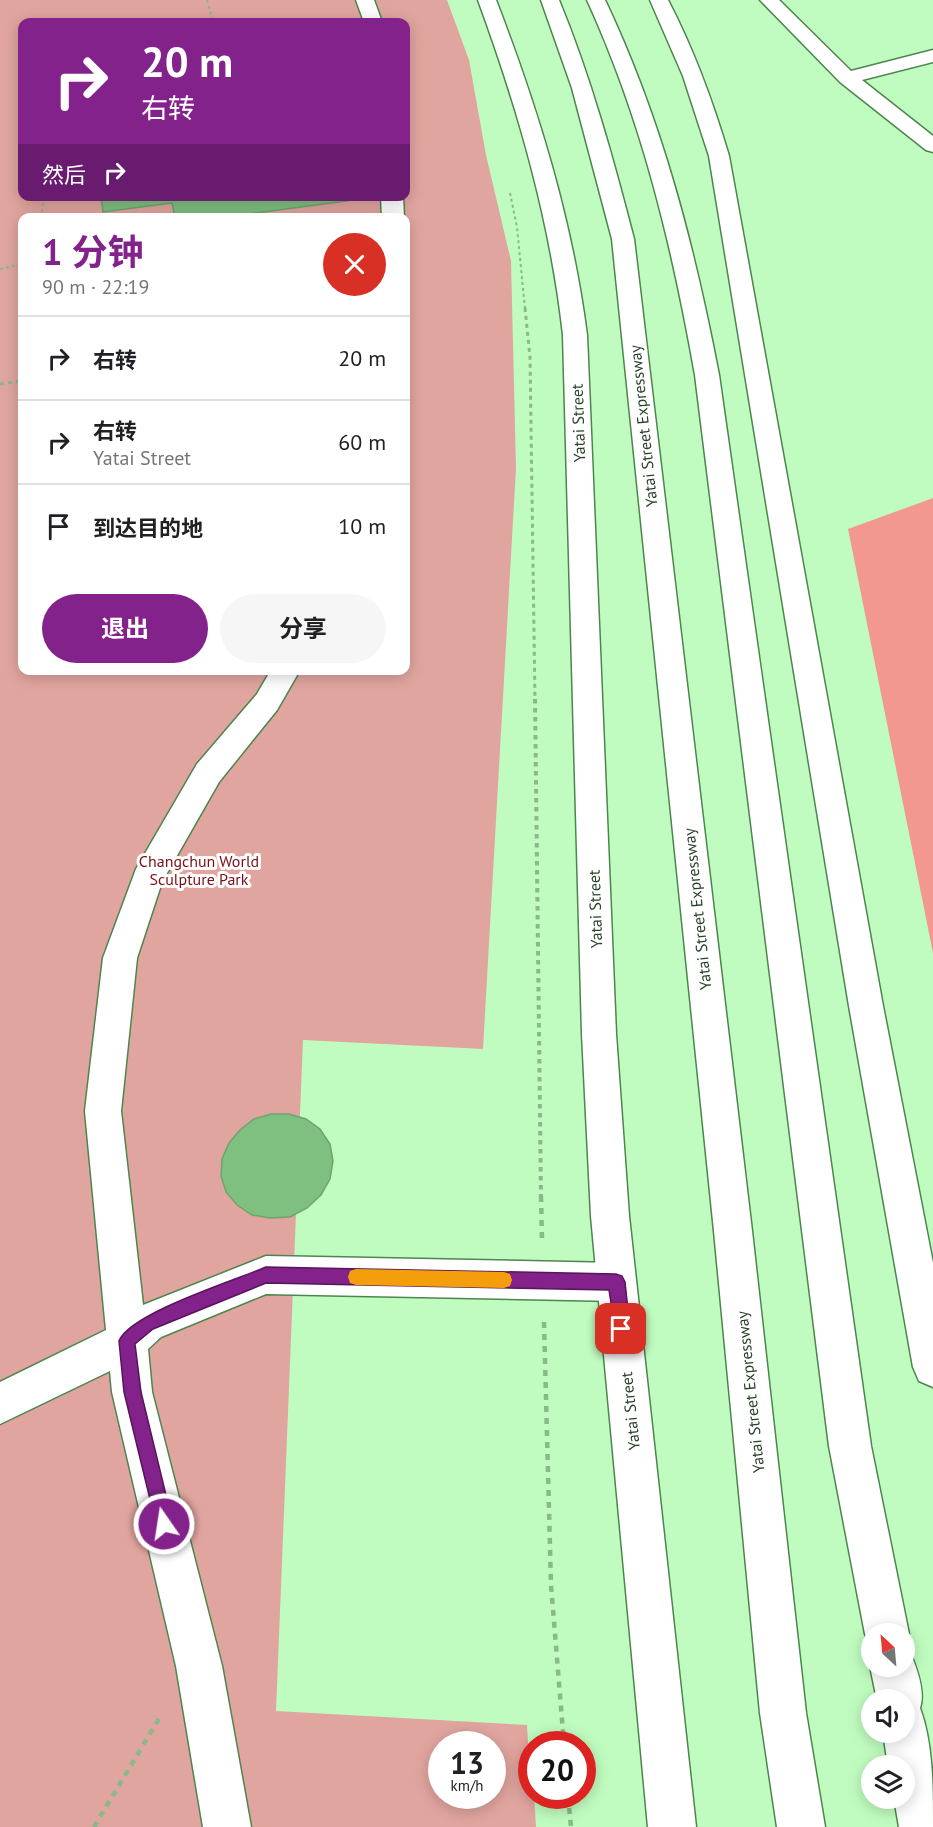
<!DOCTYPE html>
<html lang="zh">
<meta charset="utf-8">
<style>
:root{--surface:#fff;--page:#f6f6f6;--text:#202124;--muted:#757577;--line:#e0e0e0;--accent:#84228c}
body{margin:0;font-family:"PT Sans","Noto Sans SC",sans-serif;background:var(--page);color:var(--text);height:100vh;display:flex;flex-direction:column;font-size:22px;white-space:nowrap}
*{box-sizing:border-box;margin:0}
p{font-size:20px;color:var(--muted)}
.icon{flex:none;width:33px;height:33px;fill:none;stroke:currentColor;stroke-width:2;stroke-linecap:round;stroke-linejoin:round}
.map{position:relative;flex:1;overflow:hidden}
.side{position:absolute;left:18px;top:213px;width:392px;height:462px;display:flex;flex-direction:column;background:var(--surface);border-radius:12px;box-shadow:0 3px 15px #0003}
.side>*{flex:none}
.hud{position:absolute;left:18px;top:18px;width:392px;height:183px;border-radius:12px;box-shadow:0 3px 15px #0003;background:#84228c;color:#fff;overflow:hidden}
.needle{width:39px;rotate:334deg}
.buttons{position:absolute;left:861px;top:1623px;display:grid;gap:12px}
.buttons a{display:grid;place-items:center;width:54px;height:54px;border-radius:50%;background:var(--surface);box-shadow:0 3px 15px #0003;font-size:30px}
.speed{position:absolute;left:428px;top:1731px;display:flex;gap:12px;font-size:30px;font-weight:700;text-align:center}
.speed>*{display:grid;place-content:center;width:78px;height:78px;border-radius:50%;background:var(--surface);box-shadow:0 3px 15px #0003;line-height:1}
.speed small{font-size:15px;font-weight:400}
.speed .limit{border:9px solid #d22;background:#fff;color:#111}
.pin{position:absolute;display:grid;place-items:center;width:51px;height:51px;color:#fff;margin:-26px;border-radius:12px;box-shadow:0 3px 9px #0006}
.me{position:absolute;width:66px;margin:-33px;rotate:347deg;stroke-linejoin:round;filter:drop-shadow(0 0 4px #0008)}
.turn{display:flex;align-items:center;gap:21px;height:126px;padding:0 24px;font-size:27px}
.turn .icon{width:78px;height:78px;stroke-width:2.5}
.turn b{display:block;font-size:42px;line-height:51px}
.then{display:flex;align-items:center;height:57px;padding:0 24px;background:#0003;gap:12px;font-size:22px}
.round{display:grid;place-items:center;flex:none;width:63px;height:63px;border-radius:32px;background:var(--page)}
.summary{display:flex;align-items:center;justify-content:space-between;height:102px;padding:0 24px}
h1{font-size:36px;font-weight:700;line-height:45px;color:var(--accent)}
.cta{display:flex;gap:12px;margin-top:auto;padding:12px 24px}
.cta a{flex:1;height:69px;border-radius:36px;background:var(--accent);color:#fff;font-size:24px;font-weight:700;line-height:69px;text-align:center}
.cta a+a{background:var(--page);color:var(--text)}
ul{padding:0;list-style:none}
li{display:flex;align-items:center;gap:18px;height:84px;padding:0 24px;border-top:2px solid var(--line)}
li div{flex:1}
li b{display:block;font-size:22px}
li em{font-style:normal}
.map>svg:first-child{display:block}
.green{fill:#e1a59f;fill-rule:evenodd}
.forest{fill:#f39891}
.building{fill:#7fbf7f;stroke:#6da56d;stroke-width:1.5}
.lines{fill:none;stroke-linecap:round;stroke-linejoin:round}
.minor-casing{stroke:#4d854e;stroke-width:3}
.major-casing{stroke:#4d854e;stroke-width:3}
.highway-casing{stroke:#4d854e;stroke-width:3}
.path-far3{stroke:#89b889;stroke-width:2;stroke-dasharray:3 3;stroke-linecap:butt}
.path-far2{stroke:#89b889;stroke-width:3;stroke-dasharray:4 4;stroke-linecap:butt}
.path-far1{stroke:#89b889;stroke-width:4;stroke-dasharray:4.5 4.5;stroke-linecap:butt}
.path{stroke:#89b889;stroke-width:4.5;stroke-dasharray:6 6;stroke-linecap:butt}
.minor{fill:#fff;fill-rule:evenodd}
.major{fill:#fff;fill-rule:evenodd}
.highway{fill:#fff;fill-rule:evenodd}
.route{fill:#84228c;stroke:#56165b;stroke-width:1.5}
.slow{fill:#f59e0b}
.labels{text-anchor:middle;stroke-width:6;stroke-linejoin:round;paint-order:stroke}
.street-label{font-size:16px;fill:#294129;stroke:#fff}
.park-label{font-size:16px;fill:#7c0e17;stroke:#fff}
</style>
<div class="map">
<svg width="933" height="1827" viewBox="0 0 933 1827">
<rect width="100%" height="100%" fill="#c0fcbf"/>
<path class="green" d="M0,0H447L469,60L486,155L511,261L516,468L483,1049L303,1040L276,1711L527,1725L531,1796H534L536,1827H0ZM22,22H405V196H22ZM22,218H405V670H22ZM441,1744H492V1796H441Z"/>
<polygon class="forest" points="933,498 933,953 848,529"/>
<g class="building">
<polygon points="101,196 344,196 347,201 218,218 175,218 172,203 103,212"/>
<polygon points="271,1114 289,1114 306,1119 320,1129 330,1144 333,1161 330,1179 321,1195 307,1208 290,1217 270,1218 252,1215 237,1205 226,1192 221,1176 222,1159 229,1143 240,1130 254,1119"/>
</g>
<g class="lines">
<defs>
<g id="minor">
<polygon points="356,0 374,0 382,22 364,22"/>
<polygon points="760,0 779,0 851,71 933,50 933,62 862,80 933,136 933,152 926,150 840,82"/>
<polygon points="381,196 403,196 404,218 382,218"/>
<polygon points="271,670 300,670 277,710 219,782 162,882 137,958 121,1111 143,1305 266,1256 617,1263 631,1268 636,1282 631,1296 617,1301 266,1294 161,1337 148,1349 152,1392 222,1666 251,1827 203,1827 176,1666 112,1392 110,1371 0,1424 0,1382 106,1330 85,1111 103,958 136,869 197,764 257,694"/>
</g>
<g id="major">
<path d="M478,0H496C538,109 572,219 587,335L616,1034L629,1216L696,1827H648L591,1216L582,1034L563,335C550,219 518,109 478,0Z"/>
<path d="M650,0H668C694,50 713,102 729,156L883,1006L933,1263V1387L919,1381L913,1367L849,1006L709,156L683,76Z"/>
</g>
<g id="highway">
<path d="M541,0H559C591,78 613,158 634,239L752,1231L806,1713L825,1827H777L760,1713L714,1231L612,239L572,88Z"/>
<path d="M587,0H605C662,120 694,245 719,375L871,1446L909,1634L904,1646V1634H872V1650L865,1634L829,1446L695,375C672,245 642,120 587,0Z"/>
<path d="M904,1648L909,1650C916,1666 926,1691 920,1708C933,1743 933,1788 933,1827H899L894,1798H904V1766H888L883,1732H904V1700H877L870,1666L872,1664V1666H904Z"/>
</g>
</defs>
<use href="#minor" class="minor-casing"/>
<use href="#major" class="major-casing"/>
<use href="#highway" class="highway-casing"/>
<g class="path-far3">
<polyline points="207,0 213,22"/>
<polyline points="510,193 517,227 525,309"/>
<polyline points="41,218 44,196"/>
<polyline points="0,269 22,264"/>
</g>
<g class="path-far2">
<polyline points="525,308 530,357 535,701"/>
<polyline points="0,384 22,381"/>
</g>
<polyline class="path-far1" points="535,699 541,1198"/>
<g class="path">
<polyline points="541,1196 542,1240"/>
<polyline points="544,1322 551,1585 564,1744"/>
<polyline points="568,1796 571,1827"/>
<polyline points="94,1827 160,1717"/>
</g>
<use href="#minor" class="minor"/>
<use href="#major" class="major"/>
<use href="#highway" class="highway"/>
</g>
<path class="route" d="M266,1267L616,1274L622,1276L625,1282L630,1329L627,1335L621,1338L616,1335L609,1290L266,1283L153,1329L135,1344L141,1392L173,1524L171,1531L164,1533L158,1531L156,1524L124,1392L119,1341C130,1313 236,1280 266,1267Z"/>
<polygon class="slow" points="356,1269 504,1272 510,1274 512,1280 510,1286 504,1288 356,1285 350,1283 348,1277 350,1271"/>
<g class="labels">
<g class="street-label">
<text transform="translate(578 423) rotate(-92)" y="6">Yatai Street</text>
<text transform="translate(643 426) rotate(-96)" y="6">Yatai Street Expressway</text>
<text transform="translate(595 909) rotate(-92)" y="6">Yatai Street</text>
<text transform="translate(697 909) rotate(-96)" y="6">Yatai Street Expressway</text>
<text transform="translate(750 1392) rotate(-96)" y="6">Yatai Street Expressway</text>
<text transform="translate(630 1411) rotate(-96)" y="6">Yatai Street</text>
</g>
<g class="park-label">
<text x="199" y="867">Changchun World<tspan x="199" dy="18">Sculpture Park</tspan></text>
</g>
</g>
</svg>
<div class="buttons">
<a><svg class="needle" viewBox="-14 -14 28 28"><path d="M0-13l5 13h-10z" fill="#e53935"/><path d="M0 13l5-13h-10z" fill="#757577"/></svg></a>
<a><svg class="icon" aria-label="sound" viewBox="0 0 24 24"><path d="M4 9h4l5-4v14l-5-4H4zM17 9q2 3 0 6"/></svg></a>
<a><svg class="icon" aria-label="layers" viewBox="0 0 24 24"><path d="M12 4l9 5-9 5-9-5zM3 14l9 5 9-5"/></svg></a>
</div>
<div class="speed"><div>13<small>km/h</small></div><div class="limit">20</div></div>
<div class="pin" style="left:621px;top:1329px;background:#d93025"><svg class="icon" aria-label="arrive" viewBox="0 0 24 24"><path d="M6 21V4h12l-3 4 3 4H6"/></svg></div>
<svg class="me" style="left:164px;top:1524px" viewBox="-20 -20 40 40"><circle r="17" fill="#84228c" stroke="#fff" stroke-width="3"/><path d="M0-11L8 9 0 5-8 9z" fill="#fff"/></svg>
<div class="hud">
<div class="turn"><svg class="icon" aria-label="right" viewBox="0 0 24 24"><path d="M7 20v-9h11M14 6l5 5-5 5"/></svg><div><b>20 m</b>右转</div></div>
<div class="then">然后<svg class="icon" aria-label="right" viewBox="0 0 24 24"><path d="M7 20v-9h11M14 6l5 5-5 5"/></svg></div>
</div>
<section class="side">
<div class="summary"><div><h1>1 分钟</h1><p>90 m · 22:19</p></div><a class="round" style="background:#d93025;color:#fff"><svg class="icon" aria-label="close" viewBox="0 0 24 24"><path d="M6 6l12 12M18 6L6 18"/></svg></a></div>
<ul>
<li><svg class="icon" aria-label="right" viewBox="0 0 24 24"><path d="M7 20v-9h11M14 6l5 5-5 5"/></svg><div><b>右转</b></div><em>20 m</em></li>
<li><svg class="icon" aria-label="right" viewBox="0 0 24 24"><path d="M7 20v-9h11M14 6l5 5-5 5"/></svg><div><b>右转</b><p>Yatai Street</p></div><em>60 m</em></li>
<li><svg class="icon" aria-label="arrive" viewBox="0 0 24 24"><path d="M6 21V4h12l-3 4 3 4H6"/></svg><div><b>到达目的地</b></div><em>10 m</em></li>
</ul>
<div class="cta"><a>退出</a><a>分享</a></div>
</section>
</div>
